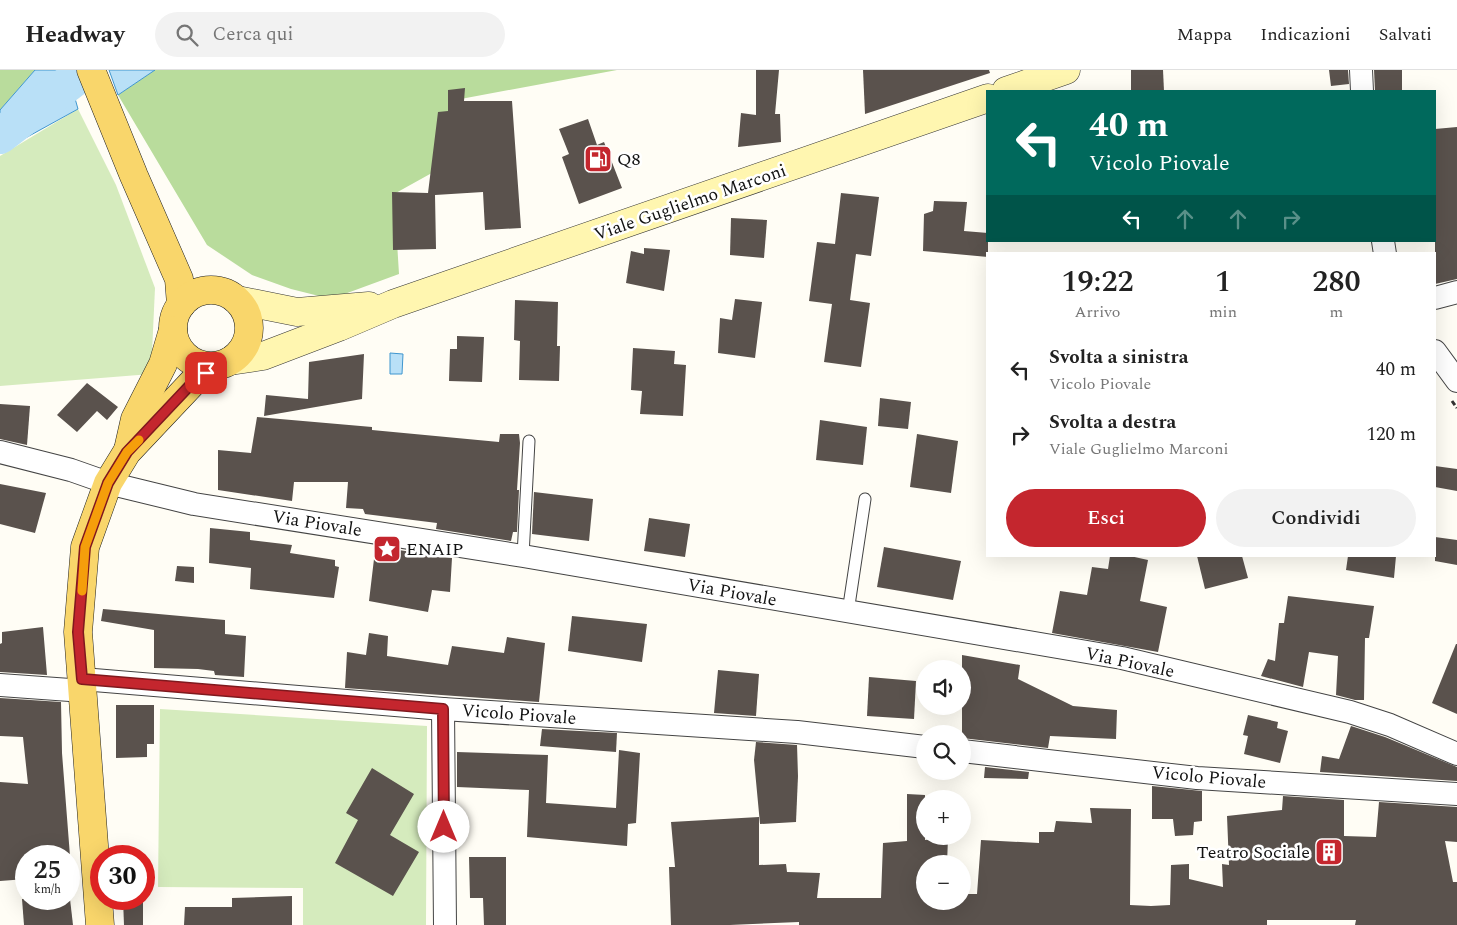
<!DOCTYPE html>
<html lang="it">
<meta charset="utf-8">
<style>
:root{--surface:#fff;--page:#f2f2f2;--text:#222;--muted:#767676;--line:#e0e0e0;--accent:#c4262e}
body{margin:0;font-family:Spectral,serif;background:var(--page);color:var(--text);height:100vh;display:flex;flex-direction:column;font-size:19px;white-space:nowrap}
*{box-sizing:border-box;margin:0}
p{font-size:16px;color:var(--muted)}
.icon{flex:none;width:28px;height:28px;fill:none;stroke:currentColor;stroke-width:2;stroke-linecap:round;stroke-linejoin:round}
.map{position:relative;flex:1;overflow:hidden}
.details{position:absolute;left:986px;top:182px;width:450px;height:305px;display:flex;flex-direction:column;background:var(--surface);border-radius:0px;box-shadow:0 5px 20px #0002}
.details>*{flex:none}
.banner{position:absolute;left:986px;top:20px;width:450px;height:152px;border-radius:0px;box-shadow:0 5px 20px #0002;background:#00695c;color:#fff;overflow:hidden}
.tools{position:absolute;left:916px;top:590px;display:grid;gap:10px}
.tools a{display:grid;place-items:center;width:55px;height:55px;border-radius:50%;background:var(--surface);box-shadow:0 5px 20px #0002;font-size:25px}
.speed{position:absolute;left:15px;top:775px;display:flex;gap:10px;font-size:25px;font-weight:700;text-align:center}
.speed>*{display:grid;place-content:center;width:65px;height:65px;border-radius:50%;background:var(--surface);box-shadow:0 5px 20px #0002;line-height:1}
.speed small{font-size:12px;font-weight:400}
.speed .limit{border:8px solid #d22;background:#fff;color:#111}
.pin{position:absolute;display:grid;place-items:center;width:42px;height:42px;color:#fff;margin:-21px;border-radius:10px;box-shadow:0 2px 8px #0006}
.me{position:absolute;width:55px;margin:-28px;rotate:0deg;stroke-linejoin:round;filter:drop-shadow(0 0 4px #0008)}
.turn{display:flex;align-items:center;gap:18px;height:105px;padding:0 20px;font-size:22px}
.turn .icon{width:65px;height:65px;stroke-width:2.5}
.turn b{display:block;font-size:35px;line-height:42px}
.lanes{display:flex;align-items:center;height:48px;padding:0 20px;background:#0003;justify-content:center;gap:25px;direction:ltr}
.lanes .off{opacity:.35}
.eta{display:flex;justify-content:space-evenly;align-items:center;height:85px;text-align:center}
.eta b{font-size:30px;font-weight:600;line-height:35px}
.button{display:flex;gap:10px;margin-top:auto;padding:10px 20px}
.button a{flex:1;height:58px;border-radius:30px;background:var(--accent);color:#fff;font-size:20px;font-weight:600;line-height:58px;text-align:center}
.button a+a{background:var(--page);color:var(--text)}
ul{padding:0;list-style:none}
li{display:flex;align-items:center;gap:15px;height:65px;padding:0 20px}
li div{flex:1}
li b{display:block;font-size:19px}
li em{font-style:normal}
header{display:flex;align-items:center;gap:30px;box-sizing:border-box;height:70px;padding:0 25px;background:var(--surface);border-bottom:1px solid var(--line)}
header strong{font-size:24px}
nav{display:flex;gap:28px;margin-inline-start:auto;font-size:18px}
.search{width:350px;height:45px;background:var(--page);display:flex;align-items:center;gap:12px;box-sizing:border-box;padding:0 18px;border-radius:28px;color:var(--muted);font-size:19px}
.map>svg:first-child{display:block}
.green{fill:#d5ebbd}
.forest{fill:#b9dc9c}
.water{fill:#b9e0f7;stroke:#3f96cf}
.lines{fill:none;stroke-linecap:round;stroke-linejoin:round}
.river{stroke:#b9e0f7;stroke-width:36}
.building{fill:#5a524d}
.service-casing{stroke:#444;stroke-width:13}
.minor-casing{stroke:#444;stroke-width:24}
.secondary-casing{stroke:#333;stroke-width:29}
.primary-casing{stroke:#222;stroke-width:29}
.path{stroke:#333;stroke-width:3;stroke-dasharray:5 2.5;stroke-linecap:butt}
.service{stroke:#fff;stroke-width:11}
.minor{stroke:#fff;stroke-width:22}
.secondary{stroke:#fff6b0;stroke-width:28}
.primary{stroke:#f9d66b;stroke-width:28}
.route-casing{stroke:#7f191e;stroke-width:12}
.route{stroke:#c4262e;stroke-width:9}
.slow{stroke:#f59e0b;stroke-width:9}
.labels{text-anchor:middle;stroke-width:5;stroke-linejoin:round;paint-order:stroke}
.poi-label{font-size:18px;fill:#111;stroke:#fff;text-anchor:start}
.street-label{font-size:18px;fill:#111;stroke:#fff}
</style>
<header>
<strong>Headway</strong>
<div class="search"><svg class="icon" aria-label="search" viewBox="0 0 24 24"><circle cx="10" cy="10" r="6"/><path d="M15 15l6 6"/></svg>Cerca qui</div>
<nav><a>Mappa</a><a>Indicazioni</a><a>Salvati</a></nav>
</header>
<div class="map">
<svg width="1457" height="855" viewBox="0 0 1457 855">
<rect width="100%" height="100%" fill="#fffdf5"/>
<g class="green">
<polygon points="78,39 116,115 155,218 151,304 0,316 0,86"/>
<polygon points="160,639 427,656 426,855 303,855 303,818 158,817"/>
</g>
<g class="forest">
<polygon points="0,0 35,0 0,40"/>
<polygon points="155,0 617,0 450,31 439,99 394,124 399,204 331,229 291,219 252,205 207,175 118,25"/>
</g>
<g class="water">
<polygon points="35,0 67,0 78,39 0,82 0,40"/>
<polygon points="109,0 155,0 118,25"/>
<polygon points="390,283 403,284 402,304 390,304"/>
</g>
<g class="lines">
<polyline class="river" points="0,66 86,0"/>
</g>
<g class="building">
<polygon points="756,0 779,0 775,44 780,44 781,72 738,77 741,43 756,45"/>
<polygon points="863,0 989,0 990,3 865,44"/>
<polygon points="1131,0 1163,0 1164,21 1131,21"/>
<polygon points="1329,0 1348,0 1349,14 1331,16"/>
<polygon points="1374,0 1402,0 1402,21 1375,21"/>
<polygon points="465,18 464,31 512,31 521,158 485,160 483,122 435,125 436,179 393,180 392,122 428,123 438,42 448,41 448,20"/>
<polygon points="588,49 597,75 604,72 622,118 579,134 562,87 569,84 559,59"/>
<polygon points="1457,57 1457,209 1435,214 1435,59"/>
<polygon points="841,123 879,127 871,186 856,184 850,230 870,233 861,297 824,292 832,234 809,231 817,172 835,174"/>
<polygon points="934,131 967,132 964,161 988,163 988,187 923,181 924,144 933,141"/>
<polygon points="731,148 767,150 764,188 730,185"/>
<polygon points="644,178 670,180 664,221 626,213 631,181 644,184"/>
<polygon points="735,229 762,232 755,288 718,283 720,248 732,250"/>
<polygon points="515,230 558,232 557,276 560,276 559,311 519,310 520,271 514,270"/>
<polygon points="457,266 484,267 482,312 449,311 450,279 457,279"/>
<polygon points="633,278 675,281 674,294 686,295 683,346 640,344 642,321 631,320"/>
<polygon points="364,284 362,329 264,346 266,325 308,329 309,292"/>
<polygon points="87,313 118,337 107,350 97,341 77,362 57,345"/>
<polygon points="880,328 911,332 908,359 878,356"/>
<polygon points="0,334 30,336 27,375 0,369"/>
<polygon points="257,347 372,357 372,360 499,372 500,364 519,364 520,373 517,420 519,420 517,462 513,462 511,471 436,459 437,453 365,444 363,439 346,438 348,412 294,412 292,431 218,420 218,380 251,383"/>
<polygon points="820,350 867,357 863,395 816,390"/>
<polygon points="917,364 958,371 951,423 910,417"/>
<polygon points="1435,396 1457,399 1457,421 1435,417"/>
<polygon points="0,414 46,423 35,463 0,454"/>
<polygon points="534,422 593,429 589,471 532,464"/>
<polygon points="649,448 690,454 685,487 644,481"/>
<polygon points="210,458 250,462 250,470 292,475 290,483 335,490 335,496 339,497 334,528 250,519 251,498 209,493"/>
<polygon points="1435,467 1457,470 1457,495 1435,491"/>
<polygon points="884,477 961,491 953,530 877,517"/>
<polygon points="392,479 452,488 450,522 432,520 428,542 369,531 374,489 388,491"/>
<polygon points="1110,486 1130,486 1148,490 1140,531 1167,537 1158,582 1052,563 1060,521 1087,525 1092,497 1108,499"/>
<polygon points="1197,486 1242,486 1248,508 1205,519"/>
<polygon points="1348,486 1396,486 1394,508 1346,500"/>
<polygon points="177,496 194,497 194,513 175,511"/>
<polygon points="1288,526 1374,536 1369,568 1365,568 1364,630 1355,630 1336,625 1338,586 1309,582 1303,617 1261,606 1268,589 1275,591 1279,553 1284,553"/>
<polygon points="103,539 225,550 225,564 246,566 244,607 215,605 214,601 198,599 154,598 154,560 101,551"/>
<polygon points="572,546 647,554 642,592 568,581"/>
<polygon points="43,557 47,605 0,602 0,574 2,573 2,562"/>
<polygon points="369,563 388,566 387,586 448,595 452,576 504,583 507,567 545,573 539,632 345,618 347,582 366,585"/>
<polygon points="1456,574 1457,574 1457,644 1432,633"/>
<polygon points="962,585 1020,595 1018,609 1073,636 1117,640 1116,669 1050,666 1048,678 962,668"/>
<polygon points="718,600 759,604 756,646 714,643"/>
<polygon points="869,607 916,611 914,649 867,646"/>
<polygon points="0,628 61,632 62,683 70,786 26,786 26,809 0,811 0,712 28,714 23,667 0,666"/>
<polygon points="116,635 154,635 154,674 147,674 147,687 116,688"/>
<polygon points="1248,645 1278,652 1277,658 1288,661 1280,693 1244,684 1248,666 1243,665"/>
<polygon points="1351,656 1385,667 1457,697 1457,711 1320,702 1322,686 1339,689"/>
<polygon points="542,659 617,663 616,682 540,676"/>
<polygon points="756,672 797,675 798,706 796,752 760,754 754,690"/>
<polygon points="619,680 640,683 636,753 628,754 627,776 527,767 529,720 457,717 457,682 548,685 546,733 616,738"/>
<polygon points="985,697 1029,702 1028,709 984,708"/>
<polygon points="372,698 414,724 390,765 419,782 393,826 335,793 358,750 346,743"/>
<polygon points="1152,716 1202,721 1202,751 1194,752 1193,765 1175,766 1173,749 1152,749"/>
<polygon points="907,724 925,725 925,770 948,768 947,794 925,794 925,831 962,831 962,824 977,824 981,770 1039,773 1039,762 1054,762 1056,751 1092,753 1090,738 1131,739 1130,835 1151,836 1170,835 1171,795 1189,794 1189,809 1223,817 1222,794 1229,795 1227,746 1282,740 1283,726 1344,730 1344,766 1376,767 1379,732 1457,737 1457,772 1445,771 1453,812 1457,812 1457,855 1355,855 1356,850 1267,850 1267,855 799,855 799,852 730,855 671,855 669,797 675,797 671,752 759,747 759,795 786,794 787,802 820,803 817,828 881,828 883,773 907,771"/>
<polygon points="469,787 506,787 506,855 484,855 483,828 470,828"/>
<polygon points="292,826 292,855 184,855 185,837 232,837 232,828"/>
<polygon points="22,829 70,829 73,855 24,855"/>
<polygon points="123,829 143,829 143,855 124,855"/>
</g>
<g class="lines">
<defs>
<g id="service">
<polyline points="523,486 529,371"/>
<polyline points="848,542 865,429"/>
</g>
<g id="minor">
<polyline points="1361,0 1362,21"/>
<polyline points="1383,171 1385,184"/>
<polyline points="1435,228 1457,222"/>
<polyline points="1435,281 1457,311"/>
<polyline points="0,382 71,400 108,413 194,434 523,486 1122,588 1350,642 1390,655 1457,684"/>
<polyline points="82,609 443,639 797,662 925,677"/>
<polyline points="0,615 84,621"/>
<polyline points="443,639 445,855"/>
<polyline points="962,681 1197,708 1457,724"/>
</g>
<g id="secondary">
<polyline points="1006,21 1066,0"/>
<polyline points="237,230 297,242 369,236"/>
<polyline points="230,291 263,286 339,257 393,234 988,28"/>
</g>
<g id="primary">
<polyline points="91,0 134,106 179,209 181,235"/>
<circle cx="211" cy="258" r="38"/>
<polyline points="128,380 135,349 163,294 173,260"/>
<polyline points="100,855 78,562 85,477 108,413 127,382 194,311 217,296"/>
</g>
</defs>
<use href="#service" class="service-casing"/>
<use href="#minor" class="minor-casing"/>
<use href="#secondary" class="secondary-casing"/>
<use href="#primary" class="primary-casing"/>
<polyline class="path" points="1452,331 1457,338"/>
<use href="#service" class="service"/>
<use href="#minor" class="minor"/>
<use href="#secondary" class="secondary"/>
<use href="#primary" class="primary"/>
</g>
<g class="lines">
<defs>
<polyline id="route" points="206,303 194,311 127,382 108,413 85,477 78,562 82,609 443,639 444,757"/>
</defs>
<use href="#route" class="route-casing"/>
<use href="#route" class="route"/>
<polyline class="slow" points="82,521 85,477 108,413 127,382 139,370"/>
</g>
<defs>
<symbol id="fuel-square" viewBox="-11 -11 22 22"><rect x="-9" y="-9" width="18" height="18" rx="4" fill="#c4262e" stroke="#fff"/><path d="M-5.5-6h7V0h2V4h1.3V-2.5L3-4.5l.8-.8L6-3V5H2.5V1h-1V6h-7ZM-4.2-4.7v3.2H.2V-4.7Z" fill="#fff"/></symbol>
<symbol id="sight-square" viewBox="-11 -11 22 22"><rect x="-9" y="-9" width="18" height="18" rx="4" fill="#c4262e" stroke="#fff"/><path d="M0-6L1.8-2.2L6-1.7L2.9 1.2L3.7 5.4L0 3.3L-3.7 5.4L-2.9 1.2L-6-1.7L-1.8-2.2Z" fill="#fff"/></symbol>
<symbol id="building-square" viewBox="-11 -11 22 22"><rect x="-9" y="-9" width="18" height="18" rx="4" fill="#c4262e" stroke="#fff"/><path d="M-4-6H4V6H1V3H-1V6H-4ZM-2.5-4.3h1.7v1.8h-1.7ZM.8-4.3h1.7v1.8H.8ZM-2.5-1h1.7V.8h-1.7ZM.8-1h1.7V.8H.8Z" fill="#fff"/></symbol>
</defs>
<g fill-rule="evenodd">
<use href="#fuel-square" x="582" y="73" width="32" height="32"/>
<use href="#sight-square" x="371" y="463" width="32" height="32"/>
<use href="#building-square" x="1313" y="766" width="32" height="32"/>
</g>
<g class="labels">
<g class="poi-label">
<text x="617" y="95">Q8</text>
<text x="406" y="485">ENAIP</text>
<text x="1310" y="788" text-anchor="end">Teatro Sociale</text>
</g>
<g class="street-label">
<text transform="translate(690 132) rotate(-19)" y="6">Viale Guglielmo Marconi</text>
<text transform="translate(317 453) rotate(9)" y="6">Via Piovale</text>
<text transform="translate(732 522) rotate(10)" y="6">Via Piovale</text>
<text transform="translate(1130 592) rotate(12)" y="6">Via Piovale</text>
<text transform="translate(519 644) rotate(4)" y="6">Vicolo Piovale</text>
<text transform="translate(1209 707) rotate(5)" y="6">Vicolo Piovale</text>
</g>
</g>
</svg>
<div class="tools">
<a><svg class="icon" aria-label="sound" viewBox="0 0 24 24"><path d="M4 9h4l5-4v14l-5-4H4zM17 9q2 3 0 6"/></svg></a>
<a><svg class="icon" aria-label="search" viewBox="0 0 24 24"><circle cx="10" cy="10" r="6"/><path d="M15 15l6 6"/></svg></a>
<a>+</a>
<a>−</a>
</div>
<div class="speed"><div>25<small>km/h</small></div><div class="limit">30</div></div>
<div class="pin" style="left:206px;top:303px;background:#d93025"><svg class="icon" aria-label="arrive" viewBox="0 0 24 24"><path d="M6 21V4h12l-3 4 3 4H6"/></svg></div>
<svg class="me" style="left:444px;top:757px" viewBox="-20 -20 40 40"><circle r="19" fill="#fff"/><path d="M0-13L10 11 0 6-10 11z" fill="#c4262e"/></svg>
<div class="banner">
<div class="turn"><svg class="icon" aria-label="left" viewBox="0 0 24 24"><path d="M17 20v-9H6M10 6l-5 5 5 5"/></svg><div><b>40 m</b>Vicolo Piovale</div></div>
<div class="lanes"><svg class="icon" aria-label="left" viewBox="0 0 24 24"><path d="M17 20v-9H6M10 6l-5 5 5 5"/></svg><svg class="icon off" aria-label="ahead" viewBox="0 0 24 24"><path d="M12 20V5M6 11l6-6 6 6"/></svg><svg class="icon off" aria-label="ahead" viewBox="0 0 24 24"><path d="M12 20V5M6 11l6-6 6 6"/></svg><svg class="icon off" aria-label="right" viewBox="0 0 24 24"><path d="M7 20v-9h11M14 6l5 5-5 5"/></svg></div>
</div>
<section class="details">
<div class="eta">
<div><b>19:22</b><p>Arrivo</p></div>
<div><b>1</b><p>min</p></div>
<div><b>280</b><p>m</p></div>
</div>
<ul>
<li><svg class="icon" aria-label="left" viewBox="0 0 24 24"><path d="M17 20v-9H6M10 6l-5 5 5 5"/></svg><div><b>Svolta a sinistra</b><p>Vicolo Piovale</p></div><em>40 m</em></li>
<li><svg class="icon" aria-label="right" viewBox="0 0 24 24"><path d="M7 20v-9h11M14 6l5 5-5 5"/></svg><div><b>Svolta a destra</b><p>Viale Guglielmo Marconi</p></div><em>120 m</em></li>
</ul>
<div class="button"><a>Esci</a><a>Condividi</a></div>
</section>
</div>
